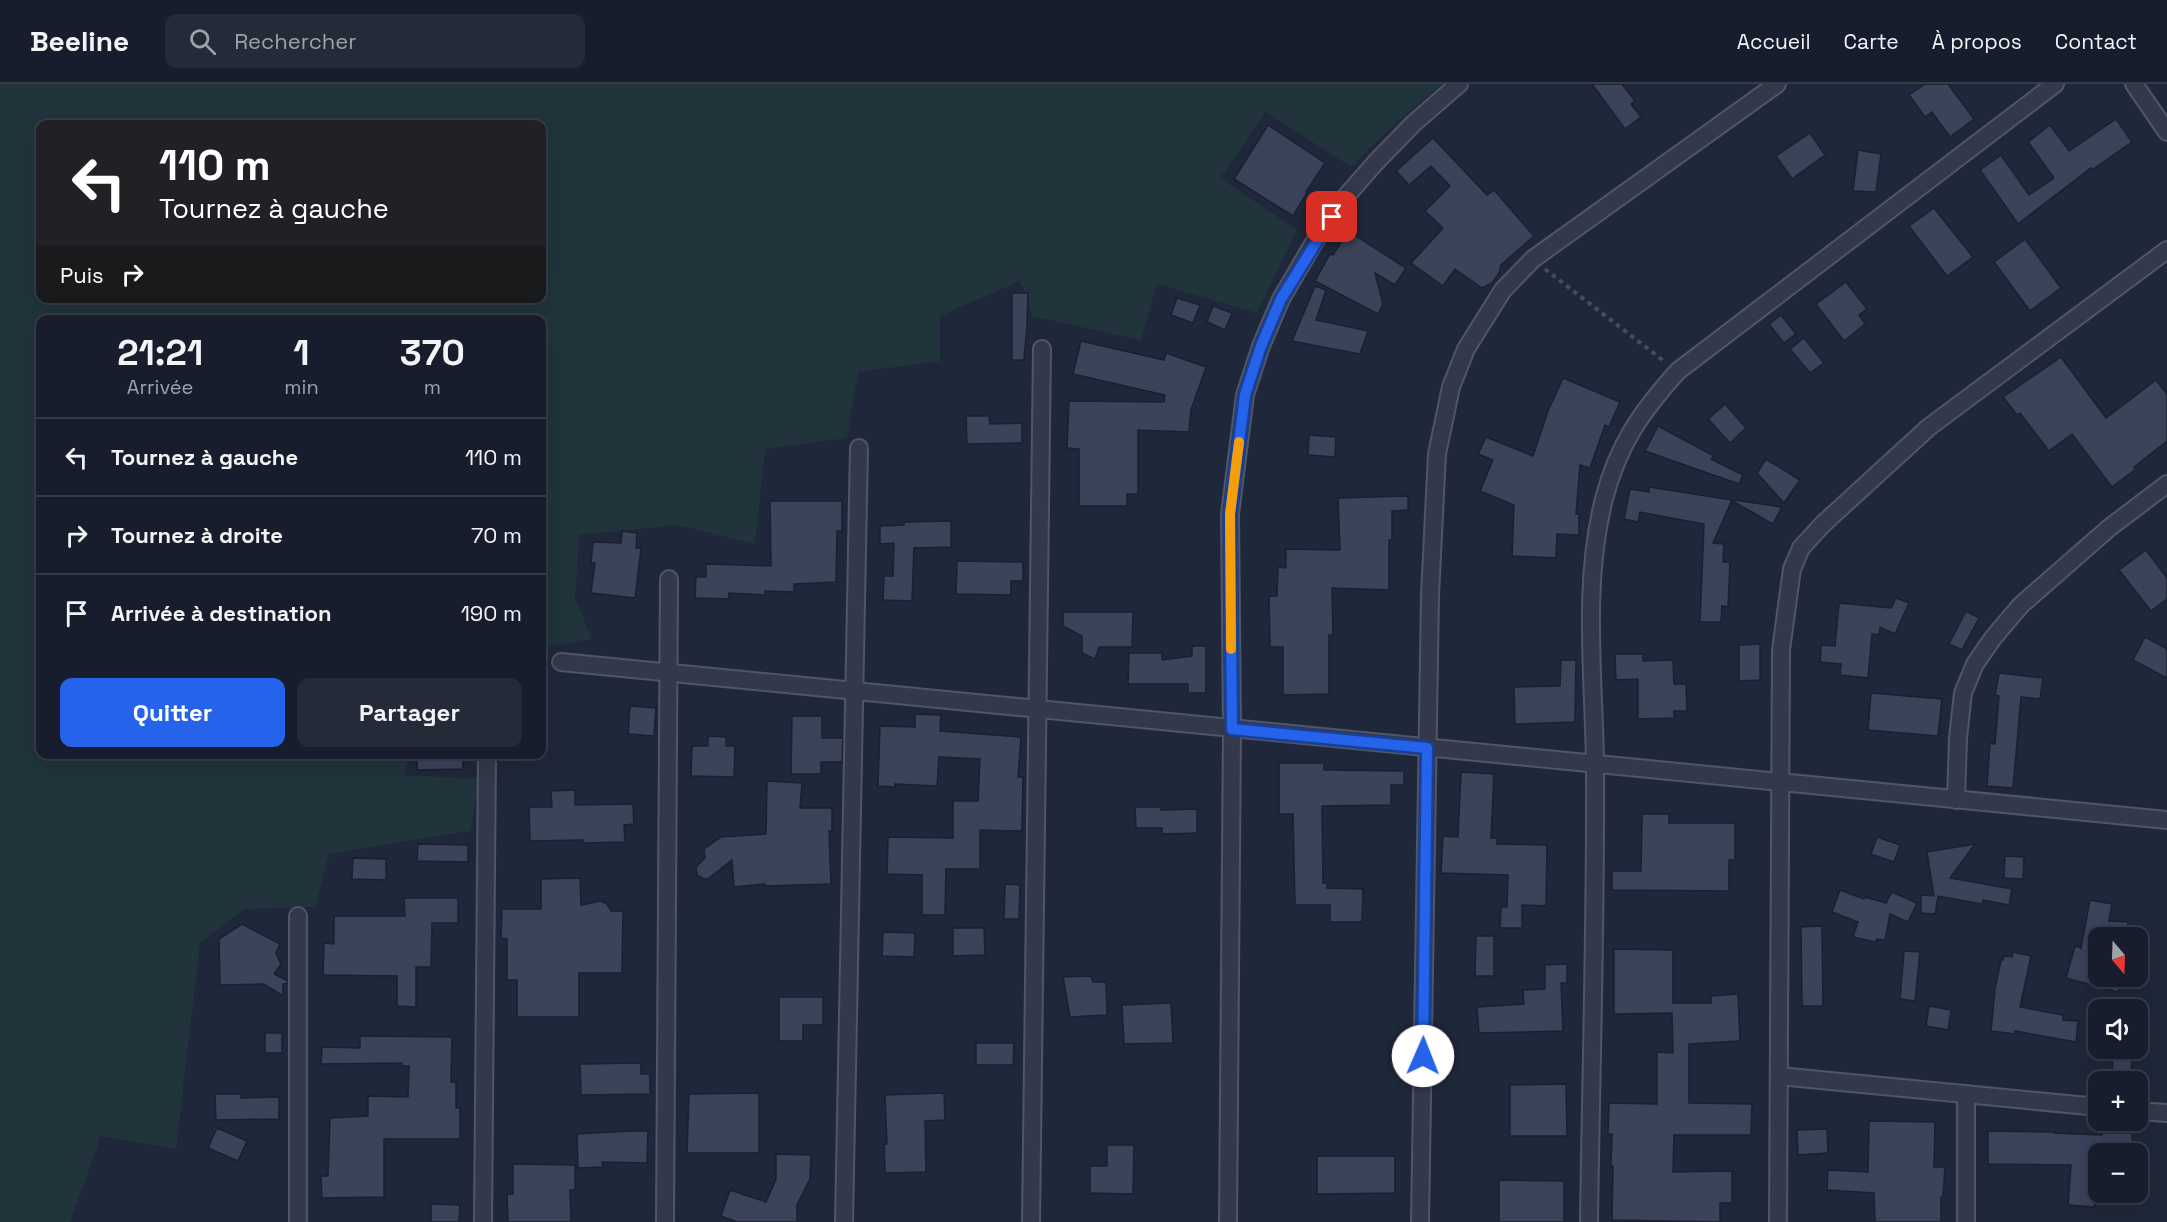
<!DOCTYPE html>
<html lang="fr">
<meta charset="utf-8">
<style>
:root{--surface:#171d2c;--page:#242a38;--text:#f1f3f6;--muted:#9ea2a9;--line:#363b48;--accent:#2563eb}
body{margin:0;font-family:"Space Grotesk",sans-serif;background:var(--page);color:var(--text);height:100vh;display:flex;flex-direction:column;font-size:22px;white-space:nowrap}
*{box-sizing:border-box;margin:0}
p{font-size:20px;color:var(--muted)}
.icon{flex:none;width:33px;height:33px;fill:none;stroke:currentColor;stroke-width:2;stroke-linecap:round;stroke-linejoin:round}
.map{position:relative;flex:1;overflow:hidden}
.side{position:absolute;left:36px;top:231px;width:510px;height:444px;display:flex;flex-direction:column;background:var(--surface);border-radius:12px;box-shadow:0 6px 24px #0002,0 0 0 2px var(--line)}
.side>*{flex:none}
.hud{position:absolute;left:36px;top:36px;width:510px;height:183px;border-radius:12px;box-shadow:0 6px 24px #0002,0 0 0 2px var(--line);background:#202124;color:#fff;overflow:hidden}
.needle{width:39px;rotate:161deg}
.buttons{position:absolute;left:2088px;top:843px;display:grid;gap:12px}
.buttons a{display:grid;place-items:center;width:60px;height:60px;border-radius:12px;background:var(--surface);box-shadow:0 6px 24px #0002,0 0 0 2px var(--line);font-size:30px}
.pin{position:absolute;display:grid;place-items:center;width:51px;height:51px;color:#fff;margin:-26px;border-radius:12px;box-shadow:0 3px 9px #0006}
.me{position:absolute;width:66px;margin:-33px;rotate:1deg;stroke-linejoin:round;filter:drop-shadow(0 0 4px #0008)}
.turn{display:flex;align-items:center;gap:21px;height:126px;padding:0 24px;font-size:27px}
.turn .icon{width:78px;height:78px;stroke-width:2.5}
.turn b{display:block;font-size:42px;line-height:51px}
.then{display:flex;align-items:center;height:57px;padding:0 24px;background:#0003;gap:12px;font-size:22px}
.eta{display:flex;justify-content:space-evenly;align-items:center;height:102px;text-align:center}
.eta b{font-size:36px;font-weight:700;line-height:42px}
.primary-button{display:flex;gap:12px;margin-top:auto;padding:12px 24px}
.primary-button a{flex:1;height:69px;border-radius:12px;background:var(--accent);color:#fff;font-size:24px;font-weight:700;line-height:69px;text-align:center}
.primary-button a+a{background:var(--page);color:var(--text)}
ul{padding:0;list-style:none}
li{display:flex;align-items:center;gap:18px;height:78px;padding:0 24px;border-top:2px solid var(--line)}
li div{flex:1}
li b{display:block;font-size:22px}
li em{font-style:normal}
header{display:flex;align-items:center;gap:36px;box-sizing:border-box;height:84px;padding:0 30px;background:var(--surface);border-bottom:2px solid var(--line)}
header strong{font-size:28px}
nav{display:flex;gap:33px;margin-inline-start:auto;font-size:21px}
.search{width:420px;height:54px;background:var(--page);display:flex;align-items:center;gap:15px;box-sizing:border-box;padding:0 21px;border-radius:12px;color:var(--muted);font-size:22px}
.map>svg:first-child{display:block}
.green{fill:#21343b;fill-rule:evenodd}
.building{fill:#3a435a;stroke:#1a2030;stroke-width:1.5}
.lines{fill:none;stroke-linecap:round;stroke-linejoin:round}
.minor-casing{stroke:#505668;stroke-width:20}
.path{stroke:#3e5158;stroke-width:4;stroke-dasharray:4.5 4.5;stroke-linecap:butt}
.minor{stroke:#33394a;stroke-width:16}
.route-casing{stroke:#184099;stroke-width:15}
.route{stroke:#2563eb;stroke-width:10}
.slow{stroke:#f59e0b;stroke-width:10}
</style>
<header>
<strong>Beeline</strong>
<div class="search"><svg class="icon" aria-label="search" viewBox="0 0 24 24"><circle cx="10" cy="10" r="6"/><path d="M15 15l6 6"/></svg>Rechercher</div>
<nav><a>Accueil</a><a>Carte</a><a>À propos</a><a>Contact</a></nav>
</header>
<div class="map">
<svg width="2167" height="1138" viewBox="0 0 2167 1138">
<rect width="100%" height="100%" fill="#1f273a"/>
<path class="green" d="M0,0H1443L1399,36L1351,83L1266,28L1220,94L1297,146L1257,229L1157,200L1141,256L1032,232L1020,197L940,232V277L858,288L847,354L765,365L755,460L678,441L579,451L575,514L592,555L542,563V236H40V670L409,671L404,691L480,695L470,747L329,770L315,823L244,825L200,859L176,1065L101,1052L70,1138H0ZM40,40H542V214H40Z"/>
<g class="building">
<polygon points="1592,0 1622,0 1635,17 1631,20 1641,33 1625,45"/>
<polygon points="1925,0 1948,0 1974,35 1950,53 1932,28 1925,33 1909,11"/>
<polygon points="2116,35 2132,58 2092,86 2091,84 2018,140 1980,86 2001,71 2029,111 2054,94 2028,58 2050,41 2069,67"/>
<polygon points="1268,41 1325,79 1306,108 1307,109 1293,132 1234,95"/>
<polygon points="1810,49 1825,71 1792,95 1776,72"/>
<polygon points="1433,54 1487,111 1494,106 1534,152 1501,181 1499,189 1492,199 1482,204 1455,185 1443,202 1411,179 1443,144 1425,127 1450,102 1431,82 1409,101 1396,87"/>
<polygon points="1858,66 1881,70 1876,108 1853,107"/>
<polygon points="1934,124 1973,173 1947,192 1909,142"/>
<polygon points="1348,147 1406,184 1395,201 1375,189 1383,220 1378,230 1315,197 1330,170 1333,171"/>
<polygon points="2025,155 2061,204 2030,227 1994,178"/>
<polygon points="1846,198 1867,225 1859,231 1865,240 1844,257 1816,220"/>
<polygon points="1315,202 1326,206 1316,236 1368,247 1360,270 1292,257"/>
<polygon points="1012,209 1028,209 1027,242 1024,276 1012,276"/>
<polygon points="1177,214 1200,221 1193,239 1171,231"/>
<polygon points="1213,222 1232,229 1225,246 1207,238"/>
<polygon points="1781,231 1796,250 1784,259 1769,240"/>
<polygon points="1804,254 1824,279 1810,289 1790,265"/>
<polygon points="1081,257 1164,276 1166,269 1206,283 1191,326 1189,348 1138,346 1138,410 1127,410 1127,422 1079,422 1079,365 1067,364 1069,317 1164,318 1165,311 1073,290"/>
<polygon points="2061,273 2106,334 2156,296 2167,310 2167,357 2134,383 2136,385 2112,403 2072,350 2049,367 2020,329 2017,331 2003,313"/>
<polygon points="1563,294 1620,318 1609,343 1605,341 1590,384 1580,381 1576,430 1579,430 1579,451 1557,450 1556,474 1512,472 1514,421 1480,407 1493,376 1478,370 1486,353 1533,372 1548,327"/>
<polygon points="1725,320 1746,344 1730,359 1708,335"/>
<polygon points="966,332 989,332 990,340 1022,339 1022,359 967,360"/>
<polygon points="1658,342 1714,372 1711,375 1743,391 1739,400 1645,367"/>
<polygon points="1309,351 1336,353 1335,373 1308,371"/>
<polygon points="1766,375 1800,396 1784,419 1757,389"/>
<polygon points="1649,403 1732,416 1713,459 1724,460 1723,478 1730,478 1728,523 1722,522 1721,538 1700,538 1704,440 1640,428 1638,438 1624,435 1630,405 1649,408"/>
<polygon points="1408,412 1408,426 1392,427 1392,456 1389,456 1389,506 1332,504 1333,551 1329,551 1329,610 1283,611 1283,563 1270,563 1269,512 1277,512 1278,483 1286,484 1286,465 1340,466 1338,414"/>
<polygon points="1734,416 1782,423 1773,440 1734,418"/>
<polygon points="770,417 842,417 842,447 837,447 836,498 794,500 794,508 765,507 765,511 729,509 729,515 695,514 696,493 706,493 706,480 771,482"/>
<polygon points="951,437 951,463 914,464 912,517 883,516 884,492 893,492 894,459 880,460 880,442 904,441 904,438"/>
<polygon points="622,447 637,449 636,464 641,464 635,514 591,509 595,479 591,479 593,458 621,459"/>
<polygon points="2146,466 2167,494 2167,515 2151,527 2119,486"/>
<polygon points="957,477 1023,478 1023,497 1011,497 1011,511 956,510"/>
<polygon points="1896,514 1909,519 1895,550 1880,543 1879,551 1872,550 1868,594 1840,591 1841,580 1820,578 1821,561 1835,562 1839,519 1891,524"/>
<polygon points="1966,527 1979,534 1962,566 1949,560"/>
<polygon points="1063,528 1133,528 1132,563 1099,563 1095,575 1082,569 1082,552 1063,542"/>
<polygon points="2145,553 2167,565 2167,594 2133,576"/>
<polygon points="1760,560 1760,596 1739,597 1739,561"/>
<polygon points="1192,562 1206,562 1206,609 1188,609 1188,600 1128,600 1129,569 1162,569 1162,576 1192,572"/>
<polygon points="1615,570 1643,570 1643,577 1673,576 1674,600 1686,600 1687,627 1674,627 1674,634 1638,635 1638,595 1616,596"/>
<polygon points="1561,576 1576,576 1575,638 1515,640 1514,603 1560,602"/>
<polygon points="1999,589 2043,594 2040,615 2021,613 2013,704 1987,702 1990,659 1995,660 1999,612 1995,611"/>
<polygon points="1871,609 1942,615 1938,652 1868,646"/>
<polygon points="630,622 656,624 654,652 628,650"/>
<polygon points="915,630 941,631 940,647 1021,653 1018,693 1023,693 1022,747 980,746 980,785 946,785 945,831 922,831 922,791 887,790 888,753 953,754 953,717 978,717 980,675 939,673 937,702 895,700 895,703 878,702 880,642 915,643"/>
<polygon points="792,632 822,632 822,654 843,654 842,678 821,678 821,690 791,690"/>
<polygon points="708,652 726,653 726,662 735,662 734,693 691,692 692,662 708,662"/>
<polygon points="417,670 463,670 463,685 417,686"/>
<polygon points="1279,679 1324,679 1324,686 1404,687 1404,701 1391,701 1391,721 1322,722 1323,799 1327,799 1327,804 1363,805 1362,838 1330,838 1330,821 1295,821 1293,730 1279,730"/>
<polygon points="1461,688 1494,690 1491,754 1497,754 1497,760 1547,761 1546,822 1522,821 1522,844 1500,844 1501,823 1507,823 1508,791 1441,789 1443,752 1458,753"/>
<polygon points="767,697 802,699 800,724 832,724 832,747 829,747 831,800 765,802 765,800 734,803 732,776 709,794 704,795 697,791 696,783 705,774 704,765 721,753 766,750"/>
<polygon points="575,706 575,721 633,720 634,740 624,741 625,758 583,759 583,756 530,757 529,723 552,723 551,707"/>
<polygon points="1135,723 1161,723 1161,726 1197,725 1197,749 1162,750 1162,744 1136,744"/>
<polygon points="1642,730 1669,730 1669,739 1735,739 1735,776 1729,776 1729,807 1612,806 1612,787 1641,787"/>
<polygon points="1877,753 1900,761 1894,778 1871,770"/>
<polygon points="418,760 468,761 468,778 417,777"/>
<polygon points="1975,760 1950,794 2012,805 2009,821 1983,816 1982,820 1938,812 1935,830 1921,829 1921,811 1934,812 1927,768"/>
<polygon points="2005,772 2024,773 2023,795 2004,794"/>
<polygon points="353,774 386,775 386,796 352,795"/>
<polygon points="580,794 581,821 601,817 607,820 611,827 623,827 622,889 579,889 579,933 517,933 517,896 507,896 507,855 501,854 502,825 541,825 541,795"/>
<polygon points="1005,800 1020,801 1019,835 1004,835"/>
<polygon points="1840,806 1864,815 1865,813 1886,819 1892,808 1917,819 1908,838 1890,830 1885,856 1877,855 1875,858 1853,853 1858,838 1832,828"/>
<polygon points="404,814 458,814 458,839 432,839 431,883 416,883 416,923 397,922 397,892 323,891 324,859 334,860 334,832 405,832"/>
<polygon points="2090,816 2112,820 2109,837 2128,838 2127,854 2098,854 2098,892 2123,892 2118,908 2066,894 2075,862 2081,864"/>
<polygon points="242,840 280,860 276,869 281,880 274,890 288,897 288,899 283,900 283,912 264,900 220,901 219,855"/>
<polygon points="1822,842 1823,922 1802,922 1801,843"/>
<polygon points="953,844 984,844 985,871 953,872"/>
<polygon points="883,848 915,849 914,873 882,872"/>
<polygon points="1476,852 1494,852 1494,892 1475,892"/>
<polygon points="1614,865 1673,866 1673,919 1711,919 1711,912 1738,910 1740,957 1689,960 1689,1019 1752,1020 1751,1051 1674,1051 1673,1088 1732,1087 1732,1119 1720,1119 1720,1138 1612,1136 1613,1082 1611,1082 1612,1050 1608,1050 1609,1019 1657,1020 1657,968 1673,969 1672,929 1614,930"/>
<polygon points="1904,867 1920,868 1915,917 1900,915"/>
<polygon points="2013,868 2031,872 2020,923 2063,931 2063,936 2078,937 2076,958 2015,947 2015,950 1991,947 1995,905 2001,876 2003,876 2004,872 2012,873"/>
<polygon points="1567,880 1567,899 1561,899 1563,947 1479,949 1477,923 1524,920 1523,906 1545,905 1545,881"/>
<polygon points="1091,892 1093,898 1106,898 1107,931 1070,933 1063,893"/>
<polygon points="779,913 823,913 823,941 803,941 803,957 779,957"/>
<polygon points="1171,919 1173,959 1124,960 1122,921"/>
<polygon points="1929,922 1951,926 1948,946 1926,942"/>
<rect x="265" y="949" width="17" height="20"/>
<polygon points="360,952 452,953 451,998 456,998 456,1024 460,1024 460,1055 384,1055 384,1113 322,1114 321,1092 328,1092 330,1034 368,1032 368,1012 408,1013 409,982 402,982 402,979 321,980 322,963 360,964"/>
<polygon points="976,959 1014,959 1013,981 976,981"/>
<polygon points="2113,966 2132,967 2131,998 2112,998"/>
<polygon points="641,979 641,990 650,990 650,1010 581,1011 580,980"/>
<polygon points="1566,1000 1567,1052 1510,1052 1510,1001"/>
<polygon points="759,1009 759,1069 687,1069 689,1010"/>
<polygon points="944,1009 945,1036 925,1037 926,1088 885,1089 884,1061 887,1060 885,1011"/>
<polygon points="215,1010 241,1010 241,1014 279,1013 279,1035 216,1036"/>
<polygon points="1869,1037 1935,1038 1934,1083 1945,1083 1943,1113 1941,1113 1941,1138 1875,1138 1874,1109 1827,1106 1828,1086 1868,1088"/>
<polygon points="217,1044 247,1057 238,1077 208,1064"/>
<polygon points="1827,1045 1828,1069 1798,1071 1797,1046"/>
<polygon points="630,1047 648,1047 647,1079 602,1078 603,1083 578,1084 577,1050"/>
<polygon points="1988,1047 2054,1048 2054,1049 2102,1051 2102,1049 2132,1049 2132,1070 2098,1070 2098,1113 2095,1113 2094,1123 2068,1121 2071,1081 1988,1080"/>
<polygon points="1107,1061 1134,1061 1133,1110 1090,1109 1090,1082 1107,1082"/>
<polygon points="776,1070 811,1071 810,1095 797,1121 797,1138 737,1138 721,1132 730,1106 766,1118 776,1095"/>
<polygon points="1317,1072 1395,1072 1395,1109 1317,1110"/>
<polygon points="513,1080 575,1081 575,1106 570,1106 571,1138 508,1138 507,1110 513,1110"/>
<polygon points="1499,1096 1564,1097 1564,1138 1499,1138"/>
<polygon points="431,1120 460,1121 459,1138 431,1138"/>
</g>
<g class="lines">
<defs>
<g id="minor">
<polyline points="2134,0 2167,48"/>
<polyline points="561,578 2167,736"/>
<polyline points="1956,716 1958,654 1963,609 1975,580 1993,554 2021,521 2109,444 2167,400"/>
<polyline points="1779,992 2098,1023"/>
<polyline points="1966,1010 1966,1138"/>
<polyline points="2138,1027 2167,1029"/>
<polyline points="298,1138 298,832"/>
<polyline points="483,1138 487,670"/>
<polyline points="665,1138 669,495"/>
<polyline points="844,1138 859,364"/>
<polyline points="1031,1138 1042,265"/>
<polyline points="1228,1138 1232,645 1230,430 1245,311 1261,262 1281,215 1312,162 1341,118 1376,78 1414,39 1459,0"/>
<polyline points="1420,1138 1430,511 1437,370 1451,303 1466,265 1503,206 1533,175 1777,0"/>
<path d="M1589,1138C1591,986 1596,833 1595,681C1594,593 1582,501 1604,415C1618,361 1641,328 1678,287L2055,0"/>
<polyline points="1778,1138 1781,566 1792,485 1801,464 1823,440 1929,343 2167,166"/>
</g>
</defs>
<use href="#minor" class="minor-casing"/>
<polyline class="path" points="1545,185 1665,278"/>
<use href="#minor" class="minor"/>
</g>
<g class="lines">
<defs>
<polyline id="route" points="1332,133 1281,215 1261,262 1245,311 1230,430 1232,645 1427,664 1423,972"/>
</defs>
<use href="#route" class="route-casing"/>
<use href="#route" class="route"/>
<polyline class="slow" points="1231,565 1230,430 1239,358"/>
</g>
</svg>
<div class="buttons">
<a><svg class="needle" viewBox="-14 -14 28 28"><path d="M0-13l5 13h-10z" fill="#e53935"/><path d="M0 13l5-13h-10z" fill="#9ea2a9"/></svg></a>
<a><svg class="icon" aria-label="sound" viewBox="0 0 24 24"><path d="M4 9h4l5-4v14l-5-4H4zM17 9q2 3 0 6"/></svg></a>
<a>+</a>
<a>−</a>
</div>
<div class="pin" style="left:1332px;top:133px;background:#d93025"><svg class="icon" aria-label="arrive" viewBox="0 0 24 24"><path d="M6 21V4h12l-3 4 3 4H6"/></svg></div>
<svg class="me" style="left:1423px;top:972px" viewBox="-20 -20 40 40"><circle r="19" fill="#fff"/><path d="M0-13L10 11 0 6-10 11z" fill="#2563eb"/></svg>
<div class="hud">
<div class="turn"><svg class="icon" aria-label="left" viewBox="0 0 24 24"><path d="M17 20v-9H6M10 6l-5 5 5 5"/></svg><div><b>110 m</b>Tournez à gauche</div></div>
<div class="then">Puis<svg class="icon" aria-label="right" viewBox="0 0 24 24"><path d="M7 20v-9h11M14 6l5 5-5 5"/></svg></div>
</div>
<section class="side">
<div class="eta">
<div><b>21:21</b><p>Arrivée</p></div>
<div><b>1</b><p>min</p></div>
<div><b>370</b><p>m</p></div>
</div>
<ul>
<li><svg class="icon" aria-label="left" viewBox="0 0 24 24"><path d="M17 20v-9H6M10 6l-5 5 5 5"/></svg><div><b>Tournez à gauche</b></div><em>110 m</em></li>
<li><svg class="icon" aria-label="right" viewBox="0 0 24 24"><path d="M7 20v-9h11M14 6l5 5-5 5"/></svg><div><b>Tournez à droite</b></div><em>70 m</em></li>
<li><svg class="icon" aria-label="arrive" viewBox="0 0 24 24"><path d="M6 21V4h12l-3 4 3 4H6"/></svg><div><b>Arrivée à destination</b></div><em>190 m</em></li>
</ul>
<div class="primary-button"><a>Quitter</a><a>Partager</a></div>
</section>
</div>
